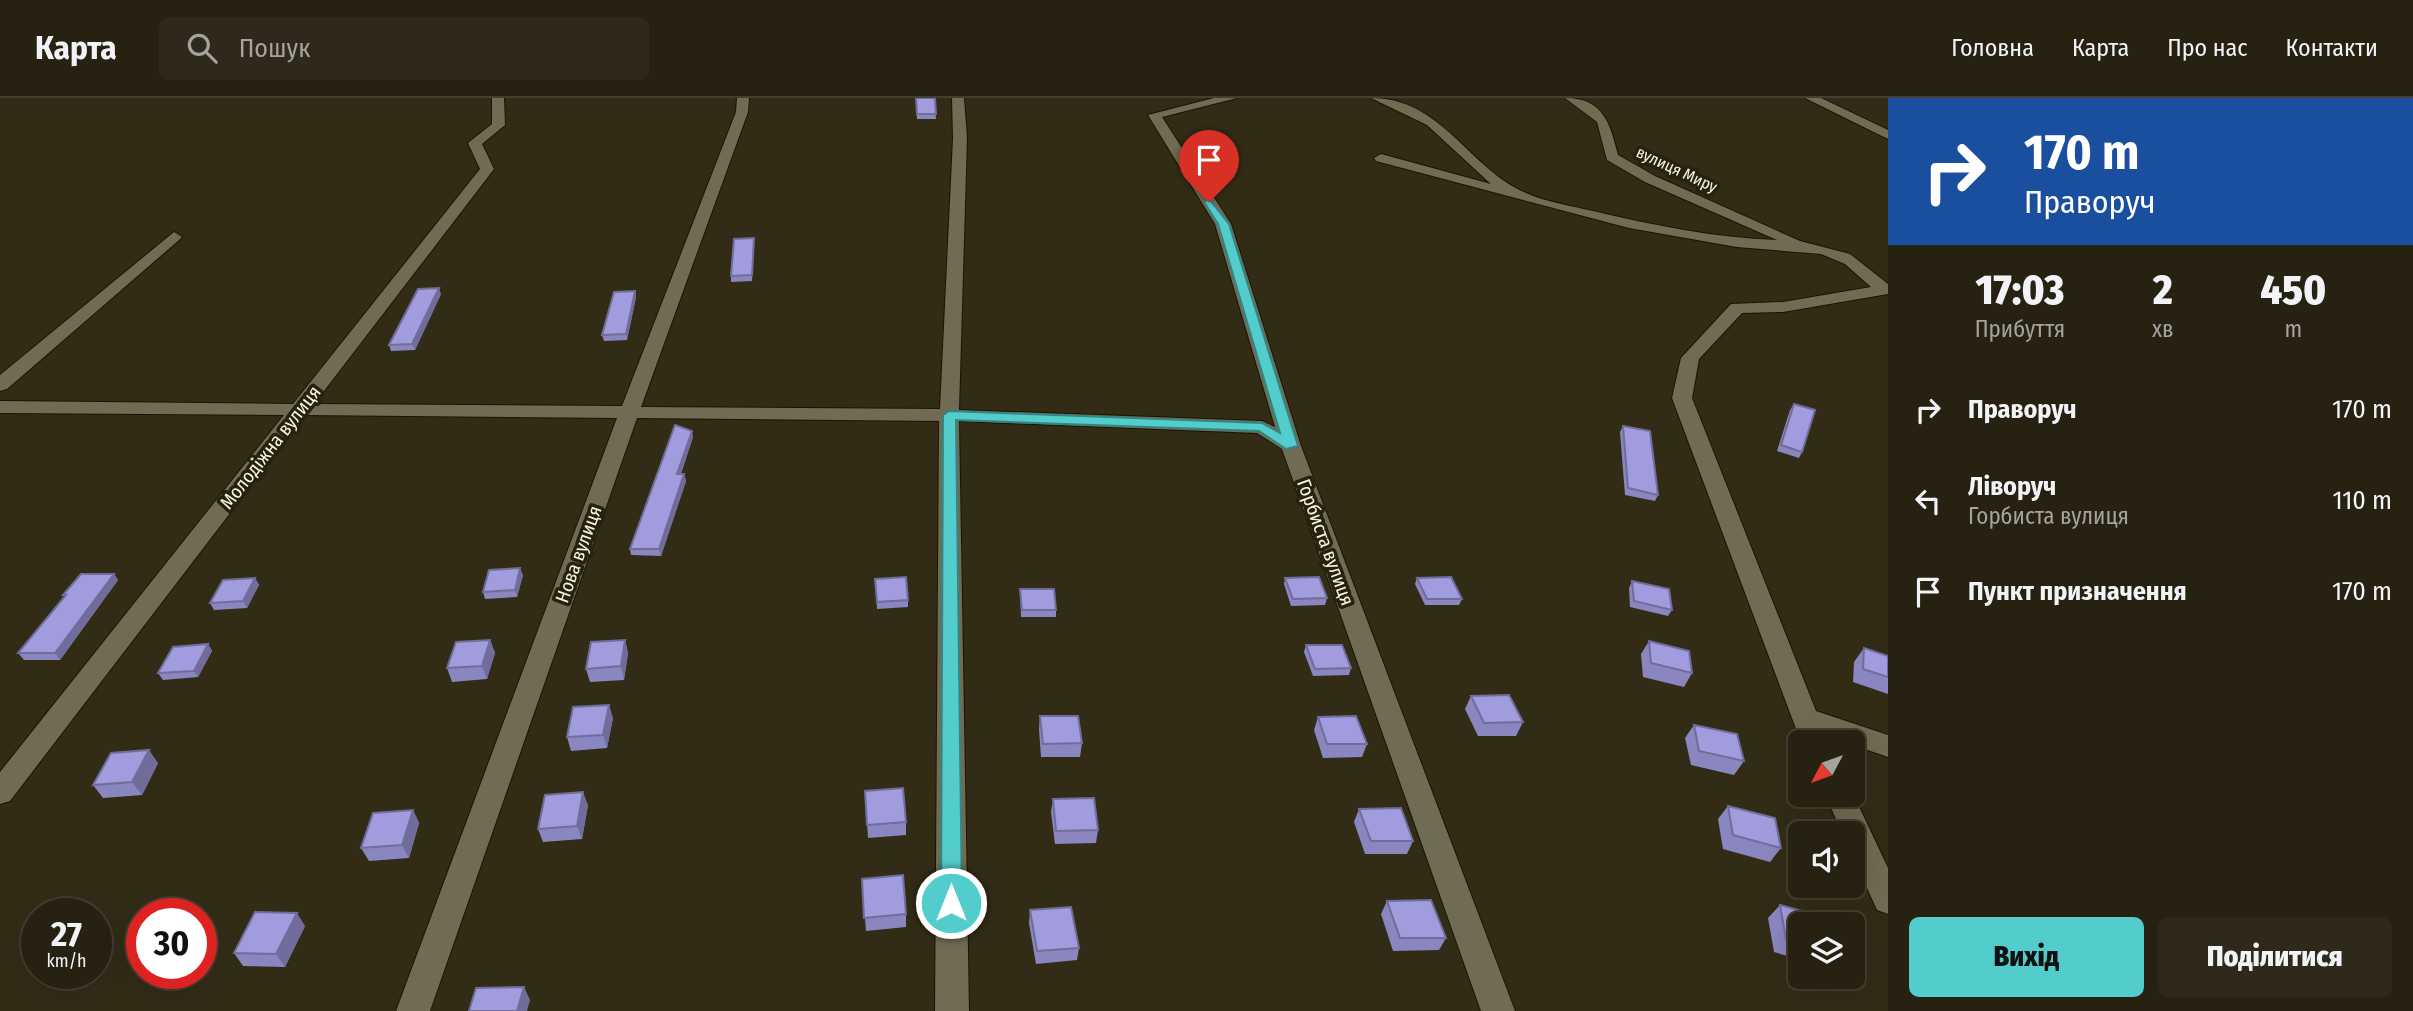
<!DOCTYPE html>
<html lang="uk">
<meta charset="utf-8">
<style>
:root{--surface:#262111;--page:#2e291a;--text:#f1f3f6;--muted:#a4a39f;--line:#423e31;--accent:#52cdcc}
body{margin:0;font-family:"Fira Sans Condensed",sans-serif;background:var(--page);color:var(--text);height:100vh;display:flex;flex-direction:column;font-size:26px;white-space:nowrap}
*{box-sizing:border-box;margin:0}
p{font-size:23px;color:var(--muted)}
.icon{flex:none;width:38px;height:38px;fill:none;stroke:currentColor;stroke-width:2;stroke-linecap:round;stroke-linejoin:round}
.map{position:relative;flex:1;overflow:hidden}
.sheet{display:flex;flex-direction:column;background:var(--surface);width:525px}
.sheet>*{flex:none}
.hud{background:#1a4fa0;color:#fff;overflow:hidden}
.needle{width:46px;rotate:229deg}
.tools{position:absolute;left:1788px;top:632px;display:grid;gap:14px}
.tools a{display:grid;place-items:center;width:77px;height:77px;border-radius:10px;background:var(--surface);box-shadow:0 7px 28px #0002,0 0 0 2px var(--line);font-size:35px}
.speed{position:absolute;left:21px;top:800px;display:flex;gap:14px;font-size:35px;font-weight:700;text-align:center}
.speed>*{display:grid;place-content:center;width:91px;height:91px;border-radius:50%;background:var(--surface);box-shadow:0 7px 28px #0002,0 0 0 2px var(--line);line-height:1}
.speed small{font-size:18px;font-weight:400}
.speed .limit{border:10px solid #d22;background:#fff;color:#111}
.pin{position:absolute;display:grid;place-items:center;width:60px;height:60px;color:#fff;margin:-72px -30px;border-radius:50% 50% 50% 0;rotate:-45deg;box-shadow:0 0 7px #0007}
.pin .icon{rotate:45deg}
.me{position:absolute;width:77px;margin:-38px;rotate:0deg;stroke-linejoin:round;filter:drop-shadow(0 0 5px #0008)}
.turn{display:flex;align-items:center;gap:24px;height:147px;padding:0 21px;font-size:32px}
.turn .icon{width:91px;height:91px;stroke-width:2.5}
.turn b{display:block;font-size:49px;line-height:60px}
.eta{display:flex;justify-content:space-evenly;align-items:center;height:119px;text-align:center}
.eta b{font-size:42px;font-weight:800;line-height:49px}
.primary-button{display:flex;gap:14px;margin-top:auto;padding:14px 21px}
.primary-button a{flex:1;height:80px;border-radius:10px;background:var(--accent);color:#111;font-size:28px;font-weight:800;line-height:80px;text-align:center}
.primary-button a+a{background:var(--page);color:var(--text)}
ul{padding:0;list-style:none}
li{display:flex;align-items:center;gap:21px;height:91px;padding:0 21px}
li div{flex:1}
li b{display:block;font-size:26px}
li em{font-style:normal}
header{display:flex;align-items:center;gap:42px;box-sizing:border-box;height:98px;padding:0 35px;background:var(--surface);border-bottom:2px solid var(--line)}
header strong{font-size:33px}
nav{display:flex;gap:38px;margin-inline-start:auto;font-size:24px}
.search{width:490px;height:63px;background:var(--page);display:flex;align-items:center;gap:18px;box-sizing:border-box;padding:0 24px;border-radius:10px;color:var(--muted);font-size:26px}
main{display:flex;flex:1;min-height:0}
.map>svg:first-child{display:block}
.lines{fill:none;stroke-linecap:round;stroke-linejoin:round}
.minor-casing{stroke:#1a1402;stroke-width:2}
.minor{fill:#716b53;fill-rule:evenodd}
.wall{fill:#8a86bf}
.shaded-wall{fill:#706d9b}
.building{fill:#a09cde;stroke:#706d9b;stroke-width:2}
.route{fill:#52cdcc;stroke:#358585;stroke-width:2}
.labels{text-anchor:middle;stroke-width:7;stroke-linejoin:round;paint-order:stroke}
.far-street-label{font-size:16px;fill:#f8f5e7;stroke:#28220d}
.street-label{font-size:19px;fill:#f8f5e7;stroke:#28220d}
</style>
<header>
<strong>Карта</strong>
<div class="search"><svg class="icon" aria-label="search" viewBox="0 0 24 24"><circle cx="10" cy="10" r="6"/><path d="M15 15l6 6"/></svg>Пошук</div>
<nav><a>Головна</a><a>Карта</a><a>Про нас</a><a>Контакти</a></nav>
</header>
<main>
<div class="map">
<svg width="1888" height="913" viewBox="0 0 1888 913">
<rect width="100%" height="100%" fill="#322c17"/>
<g class="lines">
<defs>
<g id="minor">
<polygon points="492,0 504,0 505,27 482,46 494,71 314,306 622,308 736,14 737,0 749,0 748,14 641,309 940,311 953,40 952,0 964,0 967,40 959,312 1262,323 1275,329 1215,126 1148,17 1214,0 1237,0 1162,19 1231,126 1301,348 1515,913 1481,913 1282,351 1257,335 959,323 969,913 935,913 939,323 637,320 430,913 396,913 617,320 305,317 10,703 0,706 0,674 284,317 0,315 0,303 293,306 480,71 468,45 492,26"/>
<path d="M1371,0C1442,0 1468,70 1526,95C1546,104 1571,108 1593,113C1653,127 1715,140 1777,142L1645,84L1607,62L1597,24L1565,0C1604,0 1610,26 1618,57L1655,78L1800,143L1850,156L1888,186V196L1783,214L1742,215L1699,261L1692,300L1816,613L1888,637V659L1853,647V644L1826,637L1829,644H1801L1672,300L1681,260L1731,206L1783,204L1871,189L1845,166L1821,156L1737,149L1629,130L1376,63L1374,60L1381,56L1491,86L1427,27Z"/>
<polygon points="1805,0 1821,0 1888,32 1888,41"/>
<polygon points="174,134 182,139 179,142 7,291 0,293 0,277"/>
<polygon points="1825,696 1853,696 1888,770 1888,816 1877,812 1853,759 1853,735 1842,735"/>
</g>
</defs>
<use href="#minor" class="minor-casing"/>
<use href="#minor" class="minor"/>
</g>
<g class="wall">
<polygon points="916,0 935,0 936,21 917,21"/>
<polygon points="754,140 752,183 731,184 731,178"/>
<polygon points="635,193 636,199 627,242 604,243 602,237"/>
<polygon points="441,196 415,252 391,253 389,247"/>
<polygon points="1794,306 1802,354 1799,360 1777,353 1790,312"/>
<polygon points="1623,328 1658,397 1655,403 1625,397 1620,334"/>
<polygon points="693,339 681,376 684,376 686,383 661,458 631,457 630,451"/>
<polygon points="114,476 118,482 60,562 24,562 18,555 65,499 63,497"/>
<polygon points="523,477 517,499 485,501 483,494"/>
<polygon points="255,480 259,487 247,510 214,512 210,505"/>
<polygon points="1285,480 1327,500 1325,507 1291,508 1284,486"/>
<polygon points="1417,480 1462,501 1459,507 1425,507 1415,486"/>
<polygon points="875,481 908,502 908,509 877,511"/>
<polygon points="1632,483 1672,512 1668,518 1630,509 1629,490"/>
<polygon points="1020,491 1056,512 1056,519 1021,519"/>
<polygon points="490,542 495,555 487,581 452,584 447,570"/>
<polygon points="625,542 628,555 624,582 590,584 586,571"/>
<polygon points="1649,543 1692,575 1684,589 1643,579 1641,556"/>
<polygon points="208,546 212,553 198,579 163,582 158,575"/>
<polygon points="1306,547 1351,570 1349,577 1313,578 1304,554"/>
<polygon points="1864,550 1888,558 1888,596 1853,584 1854,564"/>
<polygon points="1471,598 1523,624 1516,638 1478,638 1465,611"/>
<polygon points="1040,618 1082,645 1080,659 1041,659 1039,631"/>
<polygon points="1318,619 1367,646 1362,659 1323,660 1314,632"/>
<polygon points="613,620 607,650 571,653 567,639"/>
<polygon points="1694,627 1744,663 1734,677 1691,667 1685,640"/>
<polygon points="158,665 142,697 103,700 93,687"/>
<polygon points="865,693 906,724 906,737 868,740"/>
<polygon points="1053,701 1098,732 1096,745 1055,746 1051,714"/>
<polygon points="588,707 582,741 543,744 538,731"/>
<polygon points="1728,708 1781,750 1770,764 1723,751 1718,721"/>
<polygon points="1359,711 1413,743 1407,756 1365,756 1354,724"/>
<polygon points="413,712 419,725 409,760 369,763 361,750"/>
<polygon points="862,781 906,816 906,829 866,833"/>
<polygon points="1387,803 1446,840 1439,852 1393,853 1381,816"/>
<polygon points="1780,807 1801,826 1801,862 1774,854 1768,820"/>
<polygon points="1030,812 1079,850 1077,862 1036,866 1029,825"/>
<polygon points="305,828 285,869 243,868 234,855"/>
</g>
<g class="shaded-wall">
<polygon points="439,190 441,196 415,252 412,246"/>
<polygon points="635,193 636,199 627,242 626,236"/>
<polygon points="692,333 693,339 678,383 677,376"/>
<polygon points="684,376 686,383 661,458 659,451"/>
<polygon points="520,470 523,477 517,499 515,492"/>
<polygon points="114,476 118,482 60,562 55,555"/>
<polygon points="255,480 259,487 247,510 243,503"/>
<polygon points="490,542 495,555 487,581 482,568"/>
<polygon points="625,542 628,555 624,582 621,568"/>
<polygon points="208,546 212,553 198,579 194,573"/>
<polygon points="609,607 613,620 607,650 603,637"/>
<polygon points="149,652 158,665 142,697 132,684"/>
<polygon points="583,694 588,707 582,741 577,728"/>
<polygon points="413,712 419,725 409,760 402,747"/>
<polygon points="297,815 305,828 285,869 276,856"/>
<polygon points="524,889 530,902 527,913 517,913"/>
</g>
<g class="building">
<polygon points="916,0 935,0 936,16 917,16"/>
<polygon points="754,140 752,177 731,178 734,141"/>
<polygon points="439,190 412,246 389,247 418,191"/>
<polygon points="635,193 626,236 602,237 614,194"/>
<polygon points="1794,306 1815,312 1802,354 1781,347"/>
<polygon points="675,327 692,333 677,376 684,376 659,451 630,451"/>
<polygon points="1623,328 1650,333 1658,397 1628,390"/>
<polygon points="520,470 515,492 483,494 489,472"/>
<polygon points="81,476 114,476 55,555 18,555 66,497 63,497"/>
<polygon points="906,479 908,502 877,504 875,481"/>
<polygon points="1319,479 1327,500 1293,501 1285,480"/>
<polygon points="1451,479 1462,501 1427,501 1417,480"/>
<polygon points="255,480 243,503 210,505 223,482"/>
<polygon points="1632,483 1669,491 1672,512 1634,503"/>
<polygon points="1020,491 1054,491 1056,512 1022,512"/>
<polygon points="490,542 482,568 447,570 456,544"/>
<polygon points="625,542 621,568 586,571 591,544"/>
<polygon points="1649,543 1689,553 1692,575 1651,565"/>
<polygon points="208,546 194,573 158,575 173,549"/>
<polygon points="1306,547 1342,547 1351,570 1315,571"/>
<polygon points="1864,550 1888,558 1888,579 1863,571"/>
<polygon points="1509,597 1523,624 1484,625 1471,598"/>
<polygon points="609,607 603,637 567,639 573,609"/>
<polygon points="1040,618 1078,618 1082,645 1043,646"/>
<polygon points="1356,618 1367,646 1327,646 1318,619"/>
<polygon points="1694,627 1737,636 1744,663 1699,653"/>
<polygon points="149,652 132,684 93,687 111,655"/>
<polygon points="903,690 906,724 867,727 865,693"/>
<polygon points="583,694 577,728 538,731 545,697"/>
<polygon points="1094,700 1098,732 1056,733 1053,701"/>
<polygon points="1728,708 1775,720 1781,750 1733,737"/>
<polygon points="1401,710 1413,743 1371,743 1359,711"/>
<polygon points="413,712 402,747 361,750 373,715"/>
<polygon points="903,777 906,816 864,820 862,781"/>
<polygon points="1431,802 1446,840 1400,840 1387,803"/>
<polygon points="1780,807 1831,821 1832,826 1801,826 1801,846 1786,841"/>
<polygon points="1071,809 1079,850 1037,853 1030,812"/>
<polygon points="255,814 297,815 276,856 234,855"/>
<polygon points="524,889 517,913 469,913 476,890"/>
</g>
<polygon class="route" points="1209,101 1229,126 1298,348 1286,351 1259,333 956,322 962,805 959,811 951,814 944,811 941,805 943,317 949,313 1262,325 1280,335 1218,126 1204,104"/>
<g class="labels">
<g class="far-street-label">
<text transform="translate(1677 71) rotate(25)" y="6">вулиця Миру</text>
</g>
<g class="street-label">
<text transform="translate(270 349) rotate(-52)" y="7">Молодіжна вулиця</text>
<text transform="translate(1326 444) rotate(70)" y="7">Горбиста вулиця</text>
<text transform="translate(578 456) rotate(-70)" y="7">Нова вулиця</text>
</g>
</g>
</svg>
<div class="tools">
<a><svg class="needle" viewBox="-14 -14 28 28"><path d="M0-13l5 13h-10z" fill="#e53935"/><path d="M0 13l5-13h-10z" fill="#a4a39f"/></svg></a>
<a><svg class="icon" aria-label="sound" viewBox="0 0 24 24"><path d="M4 9h4l5-4v14l-5-4H4zM17 9q2 3 0 6"/></svg></a>
<a><svg class="icon" aria-label="layers" viewBox="0 0 24 24"><path d="M12 4l9 5-9 5-9-5zM3 14l9 5 9-5"/></svg></a>
</div>
<div class="speed"><div>27<small>km/h</small></div><div class="limit">30</div></div>
<div class="pin" style="left:1209px;top:104px;background:#d93025"><svg class="icon" aria-label="arrive" viewBox="0 0 24 24"><path d="M6 21V4h12l-3 4 3 4H6"/></svg></div>
<svg class="me" style="left:951px;top:805px" viewBox="-20 -20 40 40"><circle r="17" fill="#52cdcc" stroke="#fff" stroke-width="3"/><path d="M0-11L8 9 0 5-8 9z" fill="#fff"/></svg>
</div>
<section class="sheet">
<div class="hud">
<div class="turn"><svg class="icon" aria-label="right" viewBox="0 0 24 24"><path d="M7 20v-9h11M14 6l5 5-5 5"/></svg><div><b>170 m</b>Праворуч</div></div>
</div>
<div class="eta">
<div><b>17:03</b><p>Прибуття</p></div>
<div><b>2</b><p>хв</p></div>
<div><b>450</b><p>m</p></div>
</div>
<ul>
<li><svg class="icon" aria-label="right" viewBox="0 0 24 24"><path d="M7 20v-9h11M14 6l5 5-5 5"/></svg><div><b>Праворуч</b></div><em>170 m</em></li>
<li><svg class="icon" aria-label="left" viewBox="0 0 24 24"><path d="M17 20v-9H6M10 6l-5 5 5 5"/></svg><div><b>Ліворуч</b><p>Горбиста вулиця</p></div><em>110 m</em></li>
<li><svg class="icon" aria-label="arrive" viewBox="0 0 24 24"><path d="M6 21V4h12l-3 4 3 4H6"/></svg><div><b>Пункт призначення</b></div><em>170 m</em></li>
</ul>
<div class="primary-button"><a>Вихід</a><a>Поділитися</a></div>
</section>
</main>
